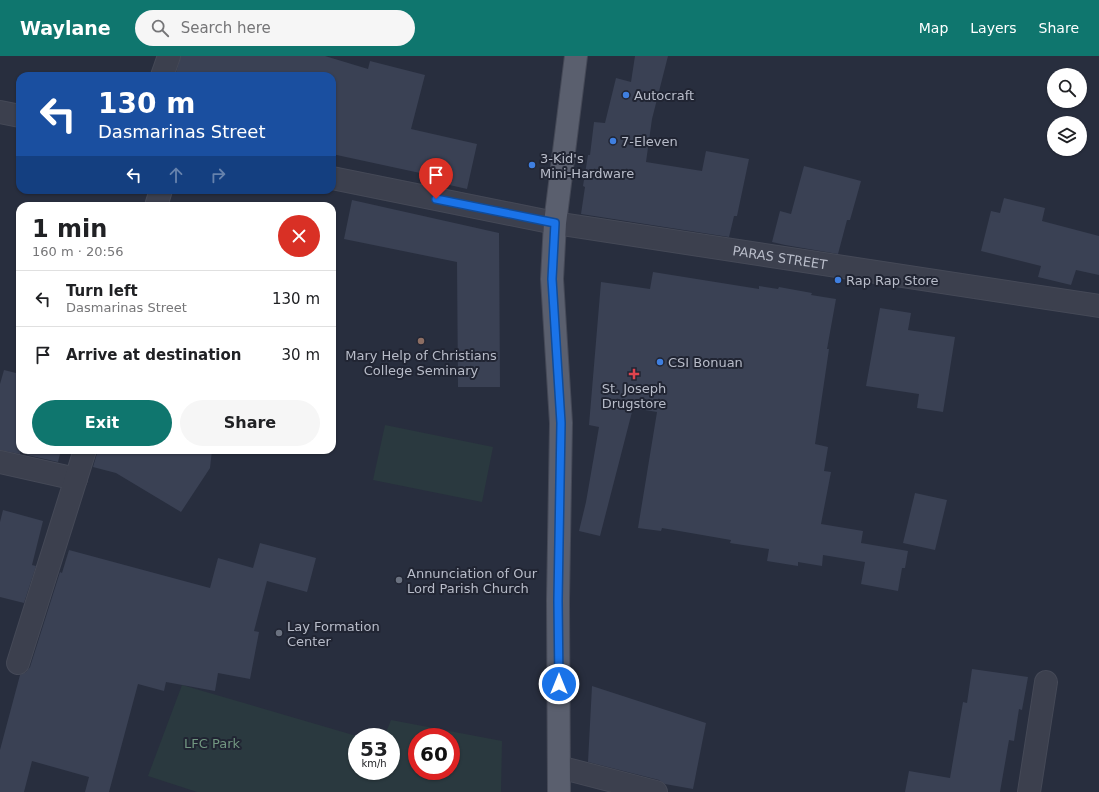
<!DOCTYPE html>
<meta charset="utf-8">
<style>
:root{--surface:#fff;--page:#f6f6f6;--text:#202124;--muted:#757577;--line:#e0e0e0;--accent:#0f766e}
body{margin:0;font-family:"DejaVu Sans",sans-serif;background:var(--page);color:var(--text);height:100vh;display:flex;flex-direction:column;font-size:15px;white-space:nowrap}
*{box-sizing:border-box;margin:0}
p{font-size:13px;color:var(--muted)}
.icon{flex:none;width:22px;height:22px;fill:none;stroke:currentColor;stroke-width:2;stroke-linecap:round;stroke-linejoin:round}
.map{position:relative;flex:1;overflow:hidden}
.side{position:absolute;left:16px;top:146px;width:320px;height:252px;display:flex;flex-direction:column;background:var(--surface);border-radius:12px;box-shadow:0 1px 3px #0004}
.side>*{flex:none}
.guide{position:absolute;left:16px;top:16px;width:320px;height:122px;border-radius:12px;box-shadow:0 1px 3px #0004;background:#1a4fa0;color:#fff;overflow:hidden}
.buttons{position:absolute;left:1047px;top:12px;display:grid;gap:8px}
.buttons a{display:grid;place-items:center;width:40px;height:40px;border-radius:50%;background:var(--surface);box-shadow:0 1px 3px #0004;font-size:20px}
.speed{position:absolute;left:348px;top:672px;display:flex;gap:8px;font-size:20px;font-weight:700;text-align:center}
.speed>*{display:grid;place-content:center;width:52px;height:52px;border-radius:50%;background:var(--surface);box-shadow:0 1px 3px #0004;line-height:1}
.speed small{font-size:10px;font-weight:400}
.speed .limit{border:6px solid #d22;background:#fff;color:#111}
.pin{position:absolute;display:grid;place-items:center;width:34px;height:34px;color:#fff;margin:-41px -17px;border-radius:50% 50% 50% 0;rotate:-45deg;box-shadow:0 0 4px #0007}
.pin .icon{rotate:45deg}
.me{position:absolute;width:44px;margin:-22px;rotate:0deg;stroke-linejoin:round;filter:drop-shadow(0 0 3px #0008)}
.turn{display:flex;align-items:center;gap:14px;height:84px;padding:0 16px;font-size:18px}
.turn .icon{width:52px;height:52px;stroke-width:2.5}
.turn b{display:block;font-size:28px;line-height:34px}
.lanes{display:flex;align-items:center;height:38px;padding:0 16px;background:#0003;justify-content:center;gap:20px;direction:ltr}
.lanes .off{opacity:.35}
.round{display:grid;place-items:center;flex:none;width:42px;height:42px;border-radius:21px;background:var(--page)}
.overview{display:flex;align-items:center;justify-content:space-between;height:68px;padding:0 16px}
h1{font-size:24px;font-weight:700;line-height:30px}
.action{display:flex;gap:8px;margin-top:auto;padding:8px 16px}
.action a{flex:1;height:46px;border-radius:24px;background:var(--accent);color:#fff;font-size:16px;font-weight:700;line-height:46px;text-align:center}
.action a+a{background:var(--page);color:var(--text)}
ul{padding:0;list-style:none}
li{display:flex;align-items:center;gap:12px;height:56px;padding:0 16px;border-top:1px solid var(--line)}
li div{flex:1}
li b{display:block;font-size:15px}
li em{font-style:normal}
header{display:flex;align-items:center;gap:24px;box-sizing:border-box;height:56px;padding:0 20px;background:var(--accent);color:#fff}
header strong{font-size:19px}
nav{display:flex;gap:22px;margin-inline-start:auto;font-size:14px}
.search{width:280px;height:36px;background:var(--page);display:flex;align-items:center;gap:10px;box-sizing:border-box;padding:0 14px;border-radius:22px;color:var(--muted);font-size:15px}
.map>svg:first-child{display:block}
.green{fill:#2a393f;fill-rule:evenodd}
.building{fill:#3a4154}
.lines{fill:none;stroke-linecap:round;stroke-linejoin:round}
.minor-casing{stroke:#454957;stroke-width:24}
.primary-casing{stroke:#454957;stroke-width:24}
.minor{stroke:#3c404e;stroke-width:22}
.primary{stroke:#5a5f6e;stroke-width:22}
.route-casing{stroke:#114b97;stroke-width:10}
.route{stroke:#1a73e8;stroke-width:7}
.shop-dot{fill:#3f7fe0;stroke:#212533;stroke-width:1.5}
.education-dot{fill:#8d6e63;stroke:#212533;stroke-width:1.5}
.health-dot{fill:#e0444e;stroke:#212533;stroke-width:1.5}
.worship-dot{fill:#6b7280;stroke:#212533;stroke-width:1.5}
.labels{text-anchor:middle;stroke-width:4;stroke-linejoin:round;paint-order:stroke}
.poi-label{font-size:13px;fill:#b8bcc9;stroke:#212533;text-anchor:start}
.street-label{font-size:13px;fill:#b8bcc9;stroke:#212533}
.park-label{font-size:13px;fill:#729781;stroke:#212533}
</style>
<header>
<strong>Waylane</strong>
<div class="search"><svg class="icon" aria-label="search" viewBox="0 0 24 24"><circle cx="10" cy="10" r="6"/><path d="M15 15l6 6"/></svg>Search here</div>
<nav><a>Map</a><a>Layers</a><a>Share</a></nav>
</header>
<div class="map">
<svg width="1099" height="736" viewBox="0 0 1099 736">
<rect width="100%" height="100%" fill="#282e3e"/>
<g class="green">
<polygon points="385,369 493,391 482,446 373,424"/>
<path d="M182,629L360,681H357V715H391V681H384L391,664L502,685L501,736H197L148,720ZM417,681H451V715H417Z"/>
</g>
<g class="building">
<polygon points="181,0 325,0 368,13 370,5 425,19 411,73 477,88 467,133 419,122 420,117 332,98 332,20 175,20"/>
<polygon points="635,0 668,0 652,63 646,106 702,115 706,95 749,103 737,160 734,160 729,181 581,158 585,131 583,130 588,99 590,99 594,66 605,67 616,22 631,26"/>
<polygon points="804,110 861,125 850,164 847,164 838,198 785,189 772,186 780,155 791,158"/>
<polygon points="1004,142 1045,152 1042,165 1099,180 1099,219 1076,214 1071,229 1038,221 1041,210 981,195 991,155 1000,157"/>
<polygon points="352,144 499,177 500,331 458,331 457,206 344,183"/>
<polygon points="653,216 759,233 759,230 778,233 779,231 812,237 811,239 836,243 827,293 829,293 815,388 828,391 824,415 831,416 821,468 863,475 861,487 908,495 905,512 902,512 898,535 861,528 865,506 823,499 822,510 798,506 798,510 767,505 769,493 730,487 731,484 662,472 661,475 638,472 657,356 633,352 600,480 579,475 586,446 599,371 589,369 601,226 650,233"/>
<polygon points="880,252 911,257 908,274 955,281 943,356 917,352 919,338 866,330"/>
<polygon points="4,314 20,318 20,398 0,394 0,328"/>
<polygon points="28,394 61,394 58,406 27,399"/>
<polygon points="98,394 212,394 210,412 181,456 116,417 93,411"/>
<polygon points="915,437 947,444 935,494 903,487"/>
<polygon points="3,454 43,465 32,509 36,510 24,547 0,541 0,466"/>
<polygon points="260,487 316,502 307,536 267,525 254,575 259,576 250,623 218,617 215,635 166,626 164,635 138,628 109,736 85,736 89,721 32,705 24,736 0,736 0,694 20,619 26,616 30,611 60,516 62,517 69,494 210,532 218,502 253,512"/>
<polygon points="972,613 1028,621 1022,654 1019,653 1014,685 1009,684 1000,736 905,736 909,715 950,722 963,646 967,647"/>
<polygon points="592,630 706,667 693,733 665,728 659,724 588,706"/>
</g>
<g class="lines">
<defs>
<g id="minor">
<polyline points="162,20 169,0"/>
<polyline points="0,56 20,60"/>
<path id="s1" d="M332,122L555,167L1099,250"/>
<polyline points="156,150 161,134"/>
<polyline points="0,406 76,423"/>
<polyline points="18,607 85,394"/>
<polyline points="559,711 656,736"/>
<polyline points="1029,736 1046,626"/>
</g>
<polyline id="primary" points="559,736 558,545 561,367 552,223 555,167 576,0"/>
</defs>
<use href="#minor" class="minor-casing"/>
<use href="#primary" class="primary-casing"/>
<use href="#minor" class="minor"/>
<use href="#primary" class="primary"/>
</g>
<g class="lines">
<defs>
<polyline id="route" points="436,143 555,167 552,223 561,367 558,545 559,628"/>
</defs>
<use href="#route" class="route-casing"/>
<use href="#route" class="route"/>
</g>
<g class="shop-dot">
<circle cx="626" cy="39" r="4"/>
<circle cx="613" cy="85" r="4"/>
<circle cx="532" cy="109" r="4"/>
<circle cx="838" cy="224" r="4"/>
<circle cx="660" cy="306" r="4"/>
</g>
<circle class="education-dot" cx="421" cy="285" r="4"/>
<path class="health-dot" d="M632 312h4v4h4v4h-4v4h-4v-4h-4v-4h4z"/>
<g class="worship-dot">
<circle cx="399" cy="524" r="4"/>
<circle cx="279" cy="577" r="4"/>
</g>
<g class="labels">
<g class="poi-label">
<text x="634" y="44">Autocraft</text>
<text x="621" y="90">7-Eleven</text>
<text x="540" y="107">3-Kid's<tspan x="540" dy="15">Mini-Hardware</tspan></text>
<text x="846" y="229">Rap Rap Store</text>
<text x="421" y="304" text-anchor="middle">Mary Help of Christians<tspan x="421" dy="15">College Seminary</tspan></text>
<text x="668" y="311">CSI Bonuan</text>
<text x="634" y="337" text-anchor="middle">St. Joseph<tspan x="634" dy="15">Drugstore</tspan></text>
<text x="407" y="522">Annunciation of Our<tspan x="407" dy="15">Lord Parish Church</tspan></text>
<text x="287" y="575">Lay Formation<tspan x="287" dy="15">Center</tspan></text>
</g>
<g class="street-label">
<text dy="5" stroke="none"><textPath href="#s1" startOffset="455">PARAS STREET</textPath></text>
</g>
<g class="park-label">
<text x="212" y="692">LFC Park</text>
</g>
</g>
</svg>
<div class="buttons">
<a><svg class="icon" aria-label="search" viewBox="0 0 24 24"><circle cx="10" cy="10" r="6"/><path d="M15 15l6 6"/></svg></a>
<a><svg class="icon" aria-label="layers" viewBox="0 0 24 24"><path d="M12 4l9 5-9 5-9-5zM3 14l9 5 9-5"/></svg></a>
</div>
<div class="speed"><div>53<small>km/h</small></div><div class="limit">60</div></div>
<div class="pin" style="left:436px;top:143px;background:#d93025"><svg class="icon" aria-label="arrive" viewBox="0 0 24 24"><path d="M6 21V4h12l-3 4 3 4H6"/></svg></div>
<svg class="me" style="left:559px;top:628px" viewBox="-20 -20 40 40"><circle r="17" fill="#1a73e8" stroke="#fff" stroke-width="3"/><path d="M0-11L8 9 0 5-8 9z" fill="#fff"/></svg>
<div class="guide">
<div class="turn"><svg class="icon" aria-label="left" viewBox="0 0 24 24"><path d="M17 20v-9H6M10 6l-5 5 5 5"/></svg><div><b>130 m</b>Dasmarinas Street</div></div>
<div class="lanes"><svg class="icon" aria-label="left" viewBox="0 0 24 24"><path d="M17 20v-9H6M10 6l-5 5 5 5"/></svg><svg class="icon off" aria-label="ahead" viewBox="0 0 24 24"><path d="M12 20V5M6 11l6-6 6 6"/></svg><svg class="icon off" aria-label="right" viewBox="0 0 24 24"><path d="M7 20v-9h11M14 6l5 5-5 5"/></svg></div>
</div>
<section class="side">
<div class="overview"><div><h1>1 min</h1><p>160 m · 20:56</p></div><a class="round" style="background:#d93025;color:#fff"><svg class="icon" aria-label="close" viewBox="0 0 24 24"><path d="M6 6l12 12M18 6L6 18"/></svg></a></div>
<ul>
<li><svg class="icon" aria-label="left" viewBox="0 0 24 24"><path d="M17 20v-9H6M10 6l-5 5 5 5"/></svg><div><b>Turn left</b><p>Dasmarinas Street</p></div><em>130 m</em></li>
<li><svg class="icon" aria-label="arrive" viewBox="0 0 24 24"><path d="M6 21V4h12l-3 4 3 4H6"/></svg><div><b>Arrive at destination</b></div><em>30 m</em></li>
</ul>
<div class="action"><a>Exit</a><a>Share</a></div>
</section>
</div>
